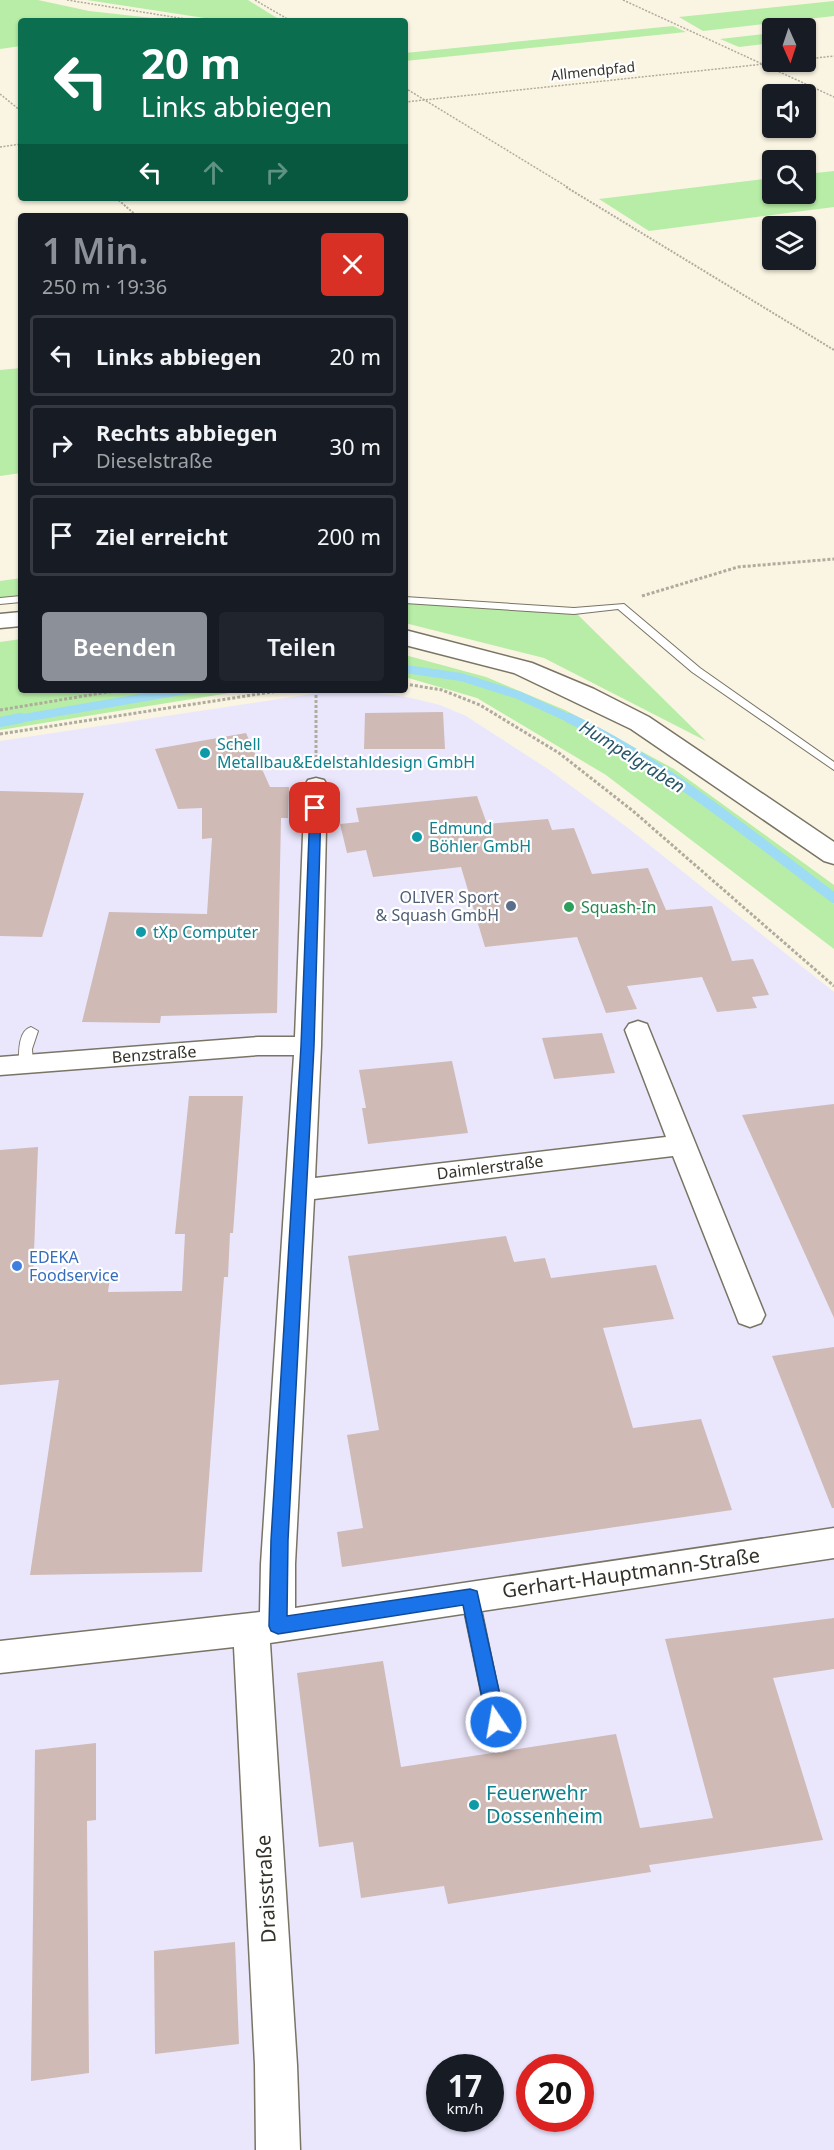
<!DOCTYPE html>
<html lang="de">
<meta charset="utf-8">
<style>
:root{--surface:#171b24;--page:#20242c;--text:#f1f3f6;--muted:#9ea1a6;--line:#363941;--accent:#8c9099}
body{margin:0;font-family:"Noto Sans",sans-serif;background:var(--page);color:var(--text);height:100vh;display:flex;flex-direction:column;font-size:22px;white-space:nowrap}
*{box-sizing:border-box;margin:0}
p{font-size:20px;color:var(--muted)}
.icon{flex:none;width:33px;height:33px;fill:none;stroke:currentColor;stroke-width:2;stroke-linecap:round;stroke-linejoin:round}
.map{position:relative;flex:1;overflow:hidden}
.sheet{position:absolute;left:18px;top:213px;width:390px;height:480px;display:flex;flex-direction:column;background:var(--surface);border-radius:6px;box-shadow:0 2px 4px #0004}
.sheet>*{flex:none}
.guide{position:absolute;left:18px;top:18px;width:390px;height:183px;border-radius:6px;box-shadow:0 2px 4px #0004;background:#0b6e4f;color:#fff;overflow:hidden}
.needle{width:39px;rotate:177deg}
.fabs{position:absolute;left:762px;top:18px;display:grid;gap:12px}
.fabs a{display:grid;place-items:center;width:54px;height:54px;border-radius:6px;background:var(--surface);box-shadow:0 2px 4px #0004;font-size:30px}
.speed{position:absolute;left:426px;top:2054px;display:flex;gap:12px;font-size:30px;font-weight:700;text-align:center}
.speed>*{display:grid;place-content:center;width:78px;height:78px;border-radius:50%;background:var(--surface);box-shadow:0 2px 4px #0004;line-height:1}
.speed small{font-size:15px;font-weight:400}
.speed .limit{border:9px solid #d22;background:#fff;color:#111}
.pin{position:absolute;display:grid;place-items:center;width:51px;height:51px;color:#fff;margin:-26px;border-radius:12px;box-shadow:0 3px 9px #0006}
.me{position:absolute;width:66px;margin:-33px;rotate:348deg;stroke-linejoin:round;filter:drop-shadow(0 0 4px #0008)}
.turn{display:flex;align-items:center;gap:21px;height:126px;padding:0 24px;font-size:27px}
.turn .icon{width:78px;height:78px;stroke-width:2.5}
.turn b{display:block;font-size:42px;line-height:51px}
.lanes{display:flex;align-items:center;height:57px;padding:0 24px;background:#0003;justify-content:center;gap:30px;direction:ltr}
.lanes .off{opacity:.35}
.round{display:grid;place-items:center;flex:none;width:63px;height:63px;border-radius:6px;background:var(--page)}
.summary{display:flex;align-items:center;justify-content:space-between;height:102px;padding:0 24px}
h1{font-size:36px;font-weight:600;line-height:45px;color:var(--accent)}
.cta{display:flex;gap:12px;margin-top:auto;padding:12px 24px}
.cta a{flex:1;height:69px;border-radius:6px;background:var(--accent);color:#fff;font-size:24px;font-weight:600;line-height:69px;text-align:center}
.cta a+a{background:var(--page);color:var(--text)}
ul{padding:0;list-style:none}
li{display:flex;align-items:center;gap:18px;height:81px;margin:0 12px 9px;padding:0 12px;border:3px solid var(--line);border-radius:6px}
li div{flex:1}
li b{display:block;font-size:22px}
li em{font-style:normal}
.map>svg:first-child{display:block}
.commercial{fill:#eae7fd;fill-rule:evenodd}
.green{fill:#b7eda6}
.lines{fill:none;stroke-linecap:round;stroke-linejoin:round}
.stream-far1{stroke:#9edbf4;stroke-width:8}
.stream{stroke:#9edbf4;stroke-width:10}
.building{fill:#cfbab6}
.lane-casing{stroke:#797464;stroke-width:2}
.street-casing{stroke:#797464;stroke-width:3}
.secondary-casing{stroke:#797464;stroke-width:3}
.path-far2{stroke:#afab9d;stroke-width:1.5;stroke-dasharray:2 1.5;stroke-linecap:butt}
.path-far1{stroke:#afab9d;stroke-width:2;stroke-dasharray:2 1.5;stroke-linecap:butt}
.path{stroke:#afab9d;stroke-width:3;stroke-dasharray:3 2;stroke-linecap:butt}
.lane{fill:#fff;fill-rule:evenodd}
.street{fill:#fff;fill-rule:evenodd}
.secondary{fill:#fff;fill-rule:evenodd}
.route{fill:#1a73e8;stroke:#114b97;stroke-width:1.5}
.culture-dot{fill:#0f9aa8;stroke:#fff;stroke-width:2}
.service-dot{fill:#5c6f8a;stroke:#fff;stroke-width:2}
.leisure-dot{fill:#2e9e5b;stroke:#fff;stroke-width:2}
.shop-dot{fill:#3f7fe0;stroke:#fff;stroke-width:2}
.labels{text-anchor:middle;stroke-width:4.5;stroke-linejoin:round;paint-order:stroke}
.far-street-label{font-size:14px;fill:#33312a;stroke:#fff}
.culture-label{font-size:16px;fill:#0d838f;stroke:#fff;text-anchor:start}
.service-label{font-size:16px;fill:#4e5e75;stroke:#fff;text-anchor:end}
.leisure-label{font-size:16px;fill:#27864d;stroke:#fff;text-anchor:start}
.street-label{font-size:16px;fill:#33312a;stroke:#fff}
.shop-label{font-size:16px;fill:#366cbe;stroke:#fff;text-anchor:start}
.water-label{font-size:18px;font-style:italic;fill:#265668;stroke:#fff}
.near-street-label{font-size:20px;fill:#33312a;stroke:#fff}
.near-culture-label{font-size:20px;fill:#0d838f;stroke:#fff;text-anchor:start}
</style>
<div class="map">
<svg width="834" height="2150" viewBox="0 0 834 2150">
<rect width="100%" height="100%" fill="#faf4e2"/>
<path class="commercial" d="M332,691L368,692L407,697L440,705L466,716L548,769L628,828L834,992V2150H0V741ZM440,2067H490V2118H440ZM530,2067H580V2118H530Z"/>
<g class="green">
<polygon points="0,0 38,0 89,11 179,21 21,21 21,46 0,49"/>
<polygon points="87,0 248,0 282,21 224,21"/>
<polygon points="834,1 834,16 703,31 679,17"/>
<polygon points="673,26 686,32 405,61 405,53"/>
<polygon points="772,33 772,43 739,47 720,39"/>
<polygon points="834,171 834,207 649,231 599,199 772,178 772,194 806,194 806,174"/>
<polygon points="21,368 21,473 0,476 0,370"/>
<polygon points="21,578 21,597 0,598 0,581"/>
<polygon points="405,600 574,611 706,741 544,658 405,623"/>
<polygon points="21,639 21,690 248,690 0,730 0,642"/>
<polygon points="405,655 486,677 565,710 674,769 834,885 834,949 606,775 477,698 405,677"/>
</g>
<g class="lines">
<g class="stream-far1">
<polyline points="405,669 461,677 518,695 573,720"/>
<polyline points="12,720 187,690"/>
</g>
<g class="stream">
<path d="M569,718C662,761 752,837 834,898"/>
<polyline points="0,722 21,718"/>
</g>
</g>
<g class="building">
<polygon points="443,712 445,749 364,749 365,713"/>
<polygon points="246,733 270,787 289,787 288,818 281,818 277,1013 161,1016 160,1023 82,1022 109,912 207,914 212,838 202,839 202,808 178,809 155,749"/>
<polygon points="0,791 84,793 42,937 0,936"/>
<polygon points="477,796 487,824 548,819 552,830 574,828 592,874 648,868 666,910 712,906 732,961 753,959 769,995 752,997 757,1008 717,1012 702,977 627,986 637,1009 606,1013 577,937 485,947 461,867 373,877 366,850 347,853 340,824 359,822 356,808"/>
<polygon points="602,1033 615,1073 554,1079 542,1038"/>
<polygon points="452,1061 468,1133 368,1144 362,1108 366,1108 359,1070"/>
<polygon points="189,1096 243,1096 233,1233 230,1233 228,1277 224,1277 202,1572 30,1575 59,1380 0,1385 0,1150 38,1147 33,1279 110,1278 108,1292 182,1291 185,1234 175,1234"/>
<polygon points="834,1104 834,1318 742,1115"/>
<polygon points="506,1236 514,1262 545,1258 551,1278 656,1265 674,1319 603,1328 633,1428 701,1419 732,1510 342,1567 337,1532 363,1528 347,1435 379,1430 348,1256"/>
<polygon points="834,1347 834,1508 832,1508 772,1356"/>
<polygon points="834,1618 834,1669 773,1678 823,1840 649,1865 651,1872 448,1904 444,1886 361,1898 353,1842 319,1847 297,1673 383,1661 401,1767 616,1734 640,1828 713,1818 665,1639"/>
<polygon points="96,1743 96,1820 87,1821 89,2073 31,2081 35,1750"/>
<polygon points="235,1942 239,2044 155,2054 154,1951"/>
</g>
<g class="lines">
<defs>
<g id="lane">
<polygon points="21,596 21,602 0,604 0,598"/>
<polygon points="405,597 574,608 624,604 700,668 834,762 834,770 692,672 618,609 574,614 405,603"/>
<path d="M31,1027L38,1031L32,1049L33,1064L26,1069L19,1064C19,1052 18,1031 31,1027Z"/>
<polygon points="470,1589 476,1592 479,1597 505,1722 502,1728 496,1731 490,1728 487,1722 461,1597 464,1592"/>
</g>
<polygon id="street" points="316,778 324,780 327,785 321,1046 315,1178 666,1137 625,1030 629,1024 638,1021 647,1024 765,1315 761,1323 750,1327 739,1323 673,1156 314,1199 295,1564 295,1608 834,1528 834,1558 270,1643 297,2065 300,2150 256,2150 255,2065 234,1647 0,1673 0,1641 260,1612 261,1564 294,1055 258,1055 0,1075 0,1057 258,1037 295,1037 305,785 308,780"/>
<g id="secondary">
<polygon points="21,612 21,626 0,628 0,614"/>
<polygon points="405,630 532,663 594,689 649,717 834,842 834,864 824,861 631,729 514,673 405,645"/>
</g>
</defs>
<use href="#lane" class="lane-casing"/>
<use href="#street" class="street-casing"/>
<use href="#secondary" class="secondary-casing"/>
<g class="path-far2">
<polyline points="67,0 198,21"/>
<polyline points="255,0 291,21"/>
<polyline points="623,0 834,97"/>
<polyline points="806,59 834,56"/>
<polyline points="405,88 569,188"/>
<polyline points="0,94 21,111"/>
<polyline points="405,102 783,62"/>
<polyline points="0,147 21,144"/>
</g>
<g class="path-far1">
<polyline points="566,187 834,350"/>
<polyline points="116,198 137,216"/>
</g>
<g class="path">
<polyline points="642,596 738,567 834,559"/>
<polyline points="405,684 442,690 480,705 559,753 633,811 834,986"/>
<polyline points="316,690 316,761"/>
<polyline points="0,710 120,690"/>
<polyline points="0,734 285,690"/>
</g>
<use href="#lane" class="lane"/>
<use href="#street" class="street"/>
<use href="#secondary" class="secondary"/>
</g>
<polygon class="route" points="315,805 321,808 314,1046 288,1540 287,1616 470,1589 477,1591 506,1722 503,1728 496,1731 490,1728 487,1722 463,1605 278,1634 271,1631 269,1626 271,1540 301,1046 310,808"/>
<g class="culture-dot">
<circle cx="205" cy="753" r="6"/>
<circle cx="417" cy="837" r="6"/>
<circle cx="141" cy="932" r="6"/>
<circle cx="474" cy="1805" r="6"/>
</g>
<circle class="service-dot" cx="511" cy="906" r="6"/>
<circle class="leisure-dot" cx="569" cy="907" r="6"/>
<circle class="shop-dot" cx="17" cy="1266" r="6"/>
<g class="labels">
<g class="far-street-label">
<text transform="translate(593 71) rotate(-6)" y="5">Allmendpfad</text>
</g>
<g class="culture-label">
<text x="217" y="750">Schell<tspan x="217" dy="18">Metallbau&amp;Edelstahldesign GmbH</tspan></text>
<text x="429" y="834">Edmund<tspan x="429" dy="18">Böhler GmbH</tspan></text>
<text x="153" y="938">tXp Computer</text>
</g>
<g class="service-label">
<text x="499" y="903">OLIVER Sport<tspan x="499" dy="18">&amp; Squash GmbH</tspan></text>
</g>
<g class="leisure-label">
<text x="581" y="913">Squash-In</text>
</g>
<g class="street-label">
<text transform="translate(154 1054) rotate(-4)" y="6">Benzstraße</text>
<text transform="translate(490 1167) rotate(-7)" y="6">Daimlerstraße</text>
</g>
<g class="shop-label">
<text x="29" y="1263">EDEKA<tspan x="29" dy="18">Foodservice</tspan></text>
</g>
<g class="water-label">
<text transform="translate(632 757) rotate(32)" y="6">Humpelgraben</text>
</g>
<g class="near-street-label">
<text transform="translate(631 1573) rotate(-8)" y="7">Gerhart-Hauptmann-Straße</text>
<text transform="translate(266 1889) rotate(-93)" y="7">Draisstraße</text>
</g>
<g class="near-culture-label">
<text x="486" y="1800">Feuerwehr<tspan x="486" dy="23">Dossenheim</tspan></text>
</g>
</g>
</svg>
<div class="fabs">
<a><svg class="needle" viewBox="-14 -14 28 28"><path d="M0-13l5 13h-10z" fill="#e53935"/><path d="M0 13l5-13h-10z" fill="#9ea1a6"/></svg></a>
<a><svg class="icon" aria-label="sound" viewBox="0 0 24 24"><path d="M4 9h4l5-4v14l-5-4H4zM17 9q2 3 0 6"/></svg></a>
<a><svg class="icon" aria-label="search" viewBox="0 0 24 24"><circle cx="10" cy="10" r="6"/><path d="M15 15l6 6"/></svg></a>
<a><svg class="icon" aria-label="layers" viewBox="0 0 24 24"><path d="M12 4l9 5-9 5-9-5zM3 14l9 5 9-5"/></svg></a>
</div>
<div class="speed"><div>17<small>km/h</small></div><div class="limit">20</div></div>
<div class="pin" style="left:315px;top:808px;background:#d93025"><svg class="icon" aria-label="arrive" viewBox="0 0 24 24"><path d="M6 21V4h12l-3 4 3 4H6"/></svg></div>
<svg class="me" style="left:496px;top:1722px" viewBox="-20 -20 40 40"><circle r="17" fill="#1a73e8" stroke="#fff" stroke-width="3"/><path d="M0-11L8 9 0 5-8 9z" fill="#fff"/></svg>
<div class="guide">
<div class="turn"><svg class="icon" aria-label="left" viewBox="0 0 24 24"><path d="M17 20v-9H6M10 6l-5 5 5 5"/></svg><div><b>20 m</b>Links abbiegen</div></div>
<div class="lanes"><svg class="icon" aria-label="left" viewBox="0 0 24 24"><path d="M17 20v-9H6M10 6l-5 5 5 5"/></svg><svg class="icon off" aria-label="ahead" viewBox="0 0 24 24"><path d="M12 20V5M6 11l6-6 6 6"/></svg><svg class="icon off" aria-label="right" viewBox="0 0 24 24"><path d="M7 20v-9h11M14 6l5 5-5 5"/></svg></div>
</div>
<section class="sheet">
<div class="summary"><div><h1>1 Min.</h1><p>250 m · 19:36</p></div><a class="round" style="background:#d93025;color:#fff"><svg class="icon" aria-label="close" viewBox="0 0 24 24"><path d="M6 6l12 12M18 6L6 18"/></svg></a></div>
<ul>
<li><svg class="icon" aria-label="left" viewBox="0 0 24 24"><path d="M17 20v-9H6M10 6l-5 5 5 5"/></svg><div><b>Links abbiegen</b></div><em>20 m</em></li>
<li><svg class="icon" aria-label="right" viewBox="0 0 24 24"><path d="M7 20v-9h11M14 6l5 5-5 5"/></svg><div><b>Rechts abbiegen</b><p>Dieselstraße</p></div><em>30 m</em></li>
<li><svg class="icon" aria-label="arrive" viewBox="0 0 24 24"><path d="M6 21V4h12l-3 4 3 4H6"/></svg><div><b>Ziel erreicht</b></div><em>200 m</em></li>
</ul>
<div class="cta"><a>Beenden</a><a>Teilen</a></div>
</section>
</div>
